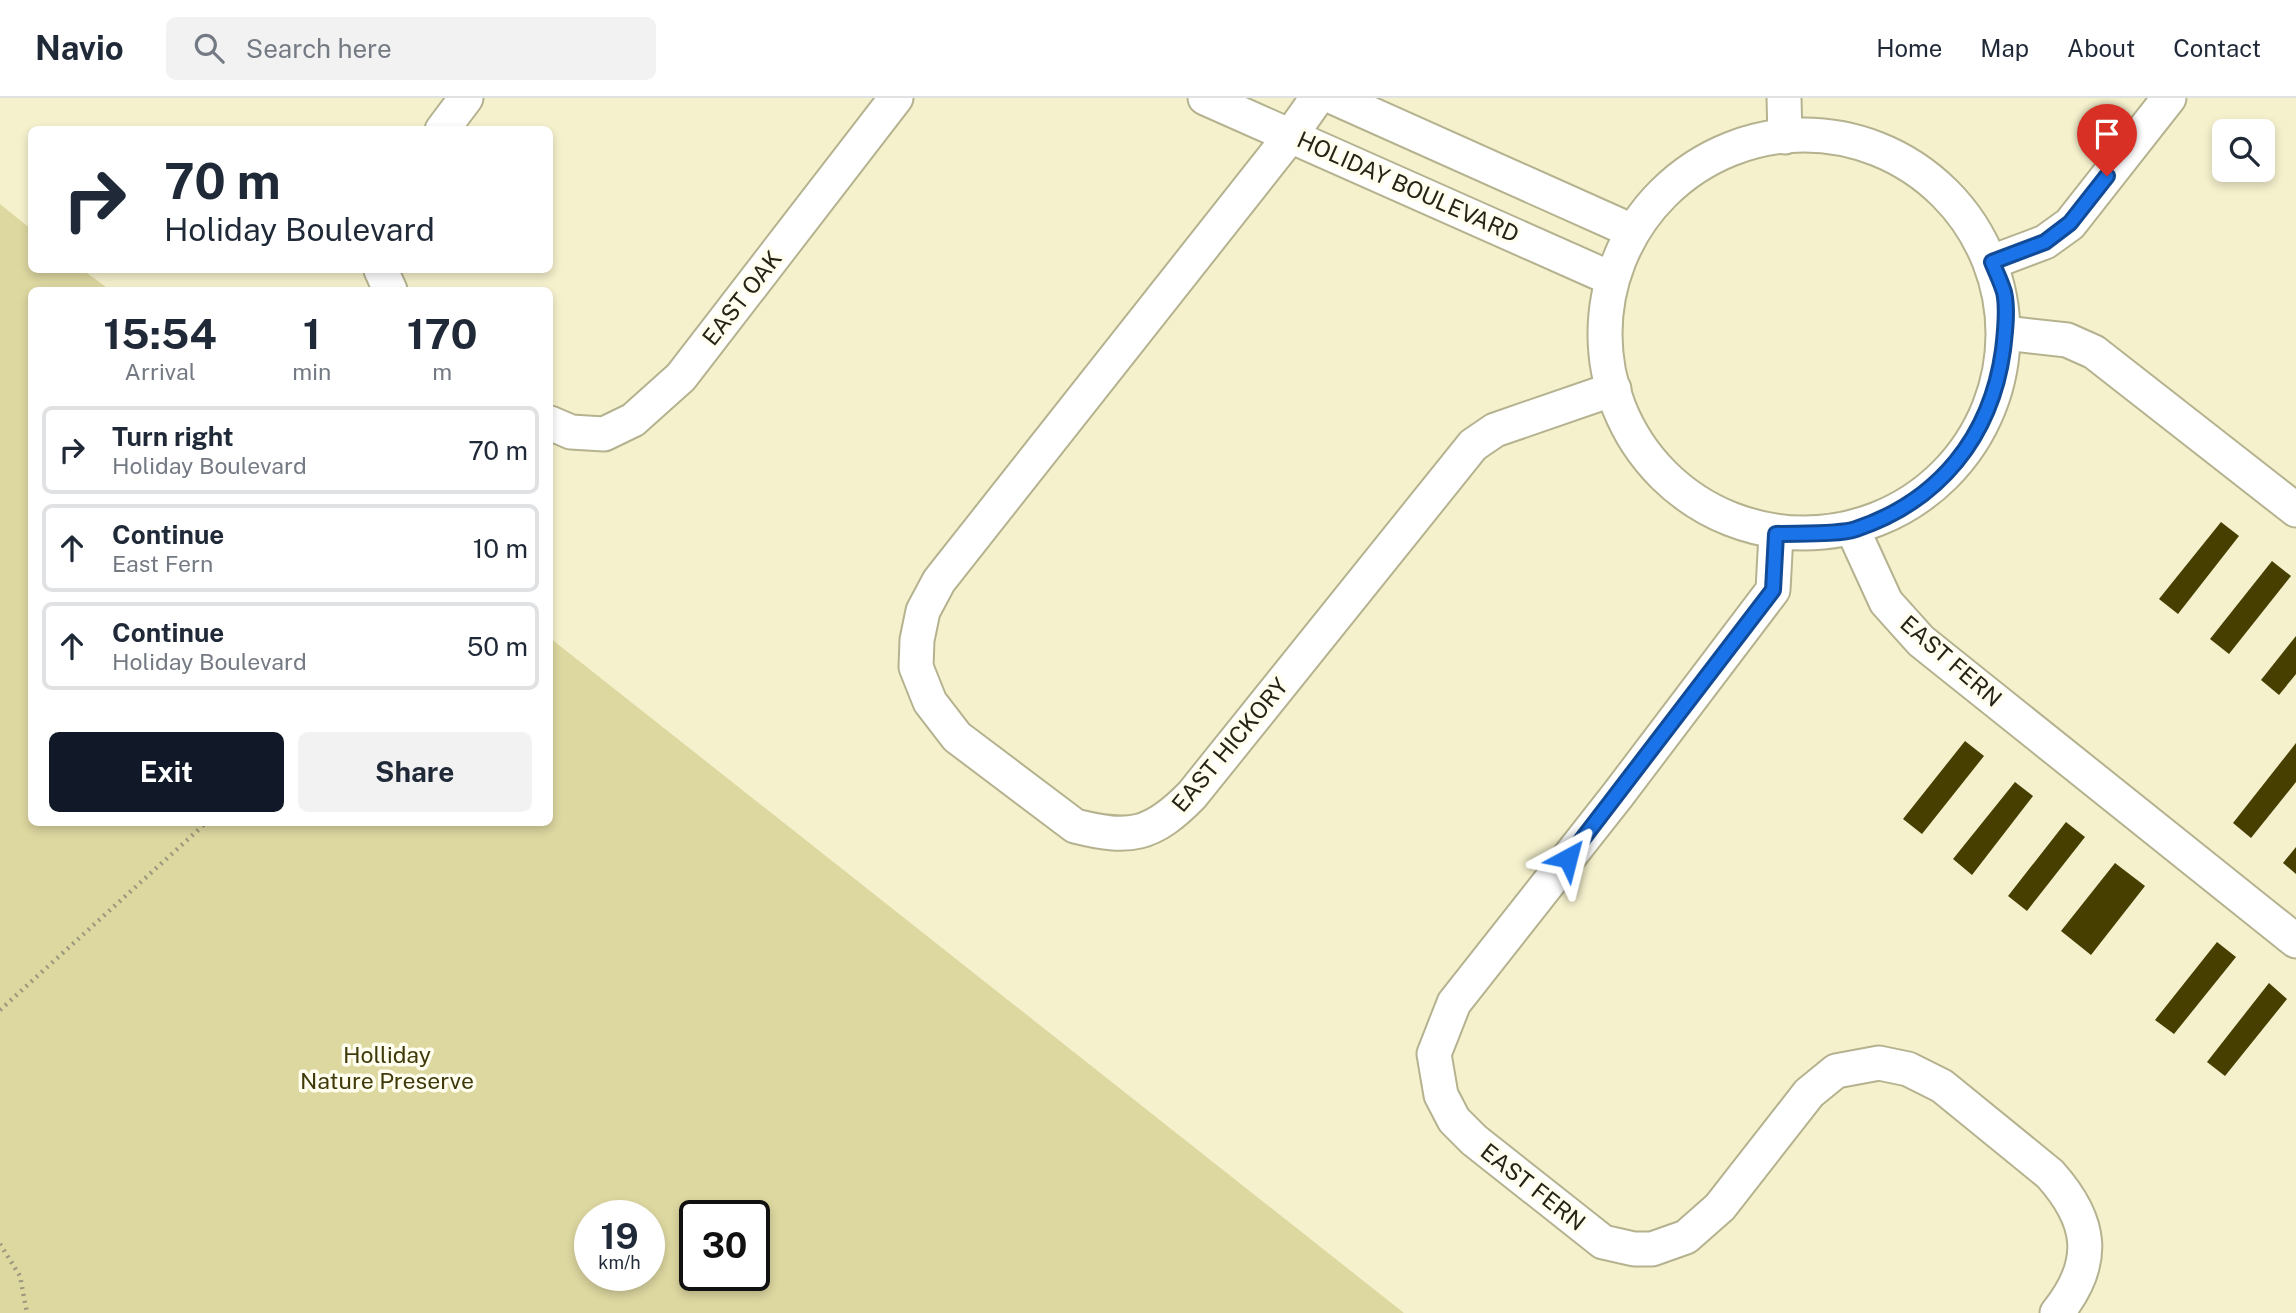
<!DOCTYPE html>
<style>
:root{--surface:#fff;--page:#f2f2f3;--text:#1f2937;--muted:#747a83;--line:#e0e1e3;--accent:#111827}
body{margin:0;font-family:"Public Sans",sans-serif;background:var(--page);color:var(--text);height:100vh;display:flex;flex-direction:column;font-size:26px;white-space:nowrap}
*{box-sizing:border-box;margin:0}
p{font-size:23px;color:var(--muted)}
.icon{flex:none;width:38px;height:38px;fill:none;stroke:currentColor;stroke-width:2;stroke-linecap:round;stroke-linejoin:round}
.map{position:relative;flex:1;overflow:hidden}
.panel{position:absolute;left:28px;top:189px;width:525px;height:539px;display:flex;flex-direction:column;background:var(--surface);border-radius:10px;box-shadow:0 4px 10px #0003}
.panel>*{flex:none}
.hud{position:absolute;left:28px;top:28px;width:525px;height:147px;border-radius:10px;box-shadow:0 4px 10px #0003;background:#fff;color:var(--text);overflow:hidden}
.buttons{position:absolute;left:2212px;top:21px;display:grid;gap:14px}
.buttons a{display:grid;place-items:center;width:63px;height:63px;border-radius:10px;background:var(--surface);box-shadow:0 4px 10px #0003;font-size:35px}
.speed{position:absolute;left:574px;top:1102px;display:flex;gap:14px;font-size:35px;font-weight:700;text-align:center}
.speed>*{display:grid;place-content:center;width:91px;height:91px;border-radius:50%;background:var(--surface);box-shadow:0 4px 10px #0003;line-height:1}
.speed small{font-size:18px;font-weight:400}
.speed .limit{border:4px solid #111;border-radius:10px;background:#fff;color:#111}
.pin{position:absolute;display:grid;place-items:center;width:60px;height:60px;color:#fff;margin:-72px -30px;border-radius:50% 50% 50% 0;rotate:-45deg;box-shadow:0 0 7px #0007}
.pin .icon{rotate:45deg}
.me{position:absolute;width:77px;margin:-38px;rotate:38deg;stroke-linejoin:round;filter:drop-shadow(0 0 5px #0008)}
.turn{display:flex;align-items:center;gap:24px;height:147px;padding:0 21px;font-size:32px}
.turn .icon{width:91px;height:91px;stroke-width:2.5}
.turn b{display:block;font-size:49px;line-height:60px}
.eta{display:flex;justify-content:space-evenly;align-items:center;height:119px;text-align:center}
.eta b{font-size:42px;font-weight:700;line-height:49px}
.cta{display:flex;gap:14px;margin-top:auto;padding:14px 21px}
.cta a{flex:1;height:80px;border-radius:10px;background:var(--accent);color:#fff;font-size:28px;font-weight:700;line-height:80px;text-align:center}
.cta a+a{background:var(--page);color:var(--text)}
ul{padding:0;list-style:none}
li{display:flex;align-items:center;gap:21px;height:88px;margin:0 14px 10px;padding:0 7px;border:4px solid var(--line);border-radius:10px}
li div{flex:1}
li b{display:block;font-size:26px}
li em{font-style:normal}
header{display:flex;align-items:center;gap:42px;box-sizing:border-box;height:98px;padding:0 35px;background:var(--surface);border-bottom:2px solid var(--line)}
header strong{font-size:33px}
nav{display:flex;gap:38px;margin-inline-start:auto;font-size:24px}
.search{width:490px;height:63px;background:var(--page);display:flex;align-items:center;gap:18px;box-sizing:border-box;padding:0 24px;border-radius:10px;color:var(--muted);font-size:26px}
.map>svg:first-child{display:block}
.green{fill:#ddd7a0;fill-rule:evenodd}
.building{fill:#473f00}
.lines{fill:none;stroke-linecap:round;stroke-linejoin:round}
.street-casing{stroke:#b5b28f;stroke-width:37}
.path{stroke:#9b987e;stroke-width:4.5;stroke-dasharray:2 5;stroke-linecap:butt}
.street{stroke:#fff;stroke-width:33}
.route-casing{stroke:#114b97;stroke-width:18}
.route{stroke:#1a73e8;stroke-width:12}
.labels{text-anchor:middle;stroke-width:7;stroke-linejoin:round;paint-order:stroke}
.street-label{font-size:23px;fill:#252416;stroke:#fffeef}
.park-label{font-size:23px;fill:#403a0a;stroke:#fffeef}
</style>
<header>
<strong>Navio</strong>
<div class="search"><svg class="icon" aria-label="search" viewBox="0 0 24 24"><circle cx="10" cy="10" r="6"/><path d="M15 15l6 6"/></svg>Search here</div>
<nav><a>Home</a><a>Map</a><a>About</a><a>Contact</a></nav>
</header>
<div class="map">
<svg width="2296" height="1215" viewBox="0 0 2296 1215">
<rect width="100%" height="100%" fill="#f5f1cd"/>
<path class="green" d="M0,106L31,131L32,172H83L110,192H32V724H550V540L1404,1215H0ZM590,1118H649V1178H590ZM695,1118H754V1178H695Z"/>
<g class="building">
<polygon points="2221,424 2239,438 2178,516 2159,501"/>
<polygon points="2272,463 2291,478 2229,556 2210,541"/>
<polygon points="2296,538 2296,576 2279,597 2261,582"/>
<polygon points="1965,643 1984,658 1922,736 1903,721"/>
<polygon points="2296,645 2296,684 2251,740 2233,725"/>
<polygon points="2015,684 2033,698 1972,777 1953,761"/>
<polygon points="2066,724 2085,739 2027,813 2008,798"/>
<polygon points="2296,749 2296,776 2283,765"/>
<polygon points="2115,765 2145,788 2091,857 2061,833"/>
<polygon points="2217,844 2236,859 2174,936 2155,922"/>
<polygon points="2269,885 2287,901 2225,978 2207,964"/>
</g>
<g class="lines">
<defs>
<g id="street">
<polyline points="1205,0 1610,180"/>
<path d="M1317,0L1291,37L939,483L923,513L917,542L916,569L930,604L957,639L1075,728C1130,742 1152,738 1192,697L1473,347L1495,332L1614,291"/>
<polyline points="1335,0 1630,132"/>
<polyline points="1784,0 1785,39"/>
<polyline points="442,32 466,0"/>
<circle cx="1804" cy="236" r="199"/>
<polyline points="1992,164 2045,144 2070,126 2169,0"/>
<polyline points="381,172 390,192"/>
<polyline points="2005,235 2067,242 2094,254 2296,412"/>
<polyline points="550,325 571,334 604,336 633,322 681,279 896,0"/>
<polyline points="1853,432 1886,504 1921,543 2296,843"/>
<path d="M1776,436L1773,492L1617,698L1454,905L1434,956L1441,997L1454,1022L1474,1042L1603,1144L1634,1151H1652L1686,1139L1720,1109L1809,995L1836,973L1879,965L1908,971L1942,988L2050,1076C2092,1123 2098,1164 2057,1215"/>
</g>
</defs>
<use href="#street" class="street-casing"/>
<g class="path">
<polyline points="0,912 207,724"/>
<polyline points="0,1146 20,1178 27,1215"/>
</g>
<use href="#street" class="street"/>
</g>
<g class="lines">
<defs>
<path id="route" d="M1568,760L1773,492L1776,436C1796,435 1839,437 1856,431C1939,403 1991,339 2003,252C2005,235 2008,211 2004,194C2001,184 1996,174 1992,164L2045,144L2070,125L2107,78"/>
</defs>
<use href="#route" class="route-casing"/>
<use href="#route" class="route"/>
</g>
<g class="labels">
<g class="street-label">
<text transform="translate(1408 89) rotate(24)" y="8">HOLIDAY BOULEVARD</text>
<text transform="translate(742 200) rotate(-52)" y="8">EAST OAK</text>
<text transform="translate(1951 563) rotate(41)" y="8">EAST FERN</text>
<text transform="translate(1230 647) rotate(-50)" y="8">EAST HICKORY</text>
<text transform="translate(1533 1089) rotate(38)" y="8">EAST FERN</text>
</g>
<g class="park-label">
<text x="387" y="965">Holliday<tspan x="387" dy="26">Nature Preserve</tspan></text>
</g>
</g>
</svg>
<div class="buttons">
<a><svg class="icon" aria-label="search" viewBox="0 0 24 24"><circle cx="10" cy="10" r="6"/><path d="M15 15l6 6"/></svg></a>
</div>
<div class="speed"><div>19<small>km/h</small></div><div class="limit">30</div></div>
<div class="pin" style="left:2107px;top:78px;background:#d93025"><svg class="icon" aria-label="arrive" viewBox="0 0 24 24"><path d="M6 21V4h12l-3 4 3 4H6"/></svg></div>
<svg class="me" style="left:1568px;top:760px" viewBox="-20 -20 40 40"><path d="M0-17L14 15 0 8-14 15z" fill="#1a73e8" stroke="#fff" stroke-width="4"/></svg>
<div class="hud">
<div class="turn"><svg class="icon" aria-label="right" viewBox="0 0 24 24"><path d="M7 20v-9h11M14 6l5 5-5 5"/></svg><div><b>70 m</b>Holiday Boulevard</div></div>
</div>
<section class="panel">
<div class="eta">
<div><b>15:54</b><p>Arrival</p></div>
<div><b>1</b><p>min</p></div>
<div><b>170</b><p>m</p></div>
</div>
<ul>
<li><svg class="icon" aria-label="right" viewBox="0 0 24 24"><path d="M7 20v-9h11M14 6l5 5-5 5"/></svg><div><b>Turn right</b><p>Holiday Boulevard</p></div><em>70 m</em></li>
<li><svg class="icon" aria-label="ahead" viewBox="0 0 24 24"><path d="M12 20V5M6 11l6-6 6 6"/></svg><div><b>Continue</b><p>East Fern</p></div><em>10 m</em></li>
<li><svg class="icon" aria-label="ahead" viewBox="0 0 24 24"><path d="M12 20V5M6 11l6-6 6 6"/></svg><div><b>Continue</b><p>Holiday Boulevard</p></div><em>50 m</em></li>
</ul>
<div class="cta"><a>Exit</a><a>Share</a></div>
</section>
</div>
